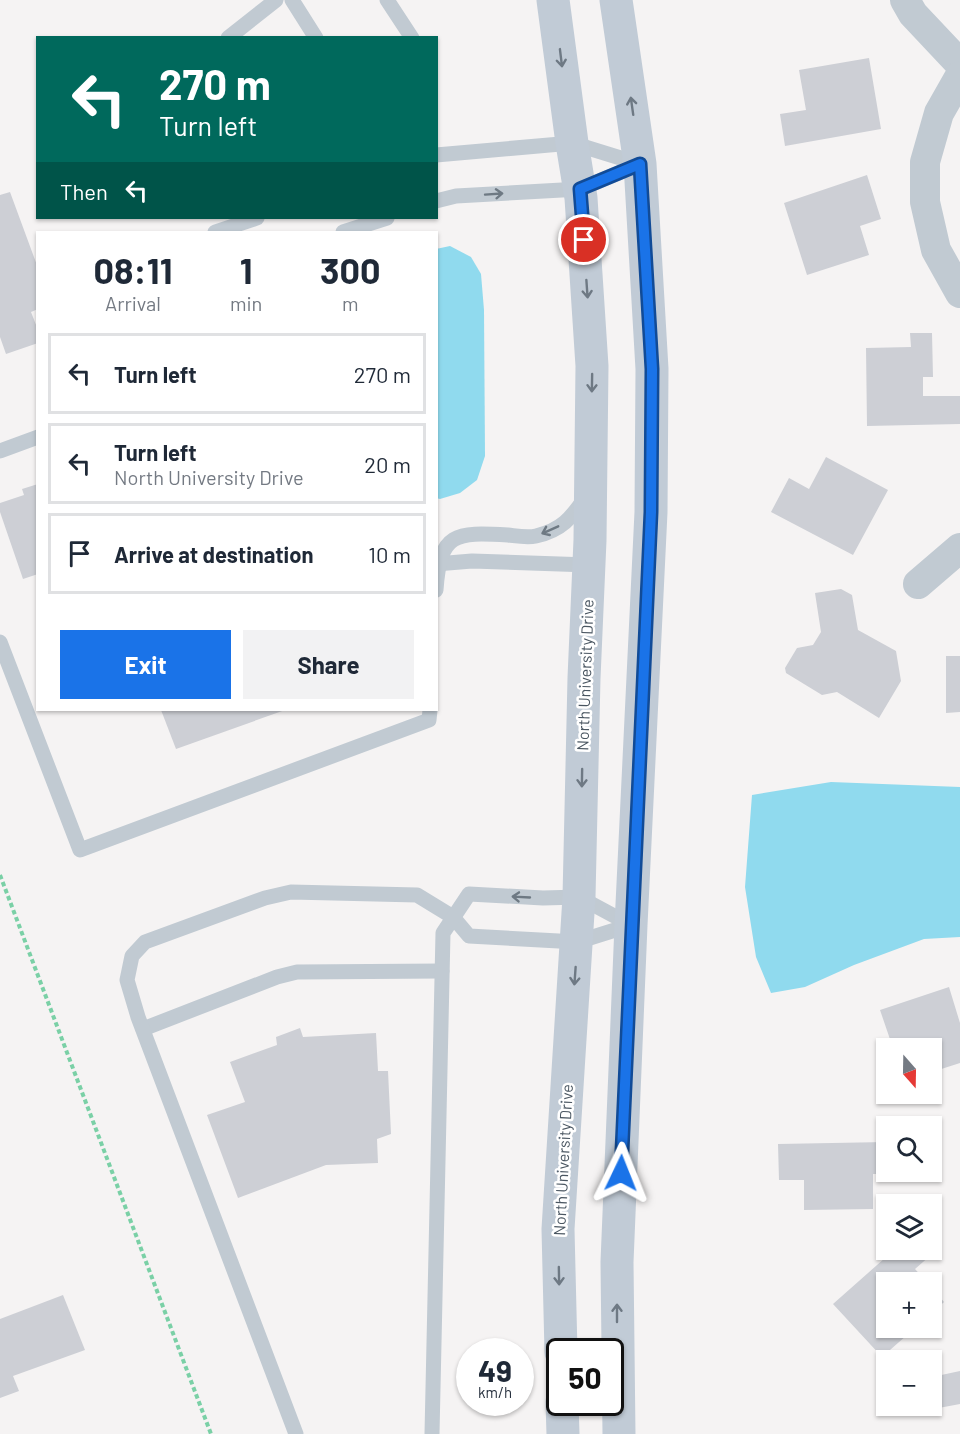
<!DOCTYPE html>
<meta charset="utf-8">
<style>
:root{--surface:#fff;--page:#f2f2f3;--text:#1f2937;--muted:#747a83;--line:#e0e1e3;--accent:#1a73e8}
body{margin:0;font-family:Barlow,sans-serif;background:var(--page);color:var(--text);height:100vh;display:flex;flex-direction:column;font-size:22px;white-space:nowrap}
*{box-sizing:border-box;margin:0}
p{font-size:20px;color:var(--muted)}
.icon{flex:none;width:33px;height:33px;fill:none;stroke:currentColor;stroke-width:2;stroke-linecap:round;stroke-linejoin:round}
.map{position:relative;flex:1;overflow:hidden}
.drawer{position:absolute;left:36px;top:231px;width:402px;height:480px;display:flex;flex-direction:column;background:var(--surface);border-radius:0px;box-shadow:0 2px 4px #0004}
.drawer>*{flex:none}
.guide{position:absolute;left:36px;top:36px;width:402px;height:183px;border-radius:0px;box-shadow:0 2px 4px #0004;background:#00695c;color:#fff;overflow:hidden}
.needle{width:39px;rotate:160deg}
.tools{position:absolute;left:876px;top:1038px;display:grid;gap:12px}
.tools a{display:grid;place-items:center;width:66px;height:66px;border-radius:0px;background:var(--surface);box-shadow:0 2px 4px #0004;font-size:30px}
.speed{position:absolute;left:456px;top:1338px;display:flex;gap:12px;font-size:30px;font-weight:700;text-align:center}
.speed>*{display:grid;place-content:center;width:78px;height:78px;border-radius:50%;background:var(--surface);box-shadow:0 2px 4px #0004;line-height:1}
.speed small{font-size:15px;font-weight:400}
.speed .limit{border:3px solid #111;border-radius:9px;background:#fff;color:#111}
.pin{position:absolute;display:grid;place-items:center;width:51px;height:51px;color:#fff;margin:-26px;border:3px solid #fff;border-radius:50%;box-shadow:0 2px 6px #0007}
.me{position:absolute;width:66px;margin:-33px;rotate:2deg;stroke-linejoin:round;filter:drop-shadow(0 0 4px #0008)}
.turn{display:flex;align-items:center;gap:21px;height:126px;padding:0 24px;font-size:27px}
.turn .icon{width:78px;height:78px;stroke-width:2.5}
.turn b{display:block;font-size:42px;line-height:51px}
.then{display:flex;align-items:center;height:57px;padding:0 24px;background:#0003;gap:12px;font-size:22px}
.eta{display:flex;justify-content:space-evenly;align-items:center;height:102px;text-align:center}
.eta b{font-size:36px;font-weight:700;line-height:42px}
.cta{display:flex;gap:12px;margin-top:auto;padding:12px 24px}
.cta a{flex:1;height:69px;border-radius:0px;background:var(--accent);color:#fff;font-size:24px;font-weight:700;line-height:69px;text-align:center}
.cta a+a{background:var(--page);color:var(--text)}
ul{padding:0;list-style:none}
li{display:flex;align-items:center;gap:18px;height:81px;margin:0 12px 9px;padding:0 12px;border:3px solid var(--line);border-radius:0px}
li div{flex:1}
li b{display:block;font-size:22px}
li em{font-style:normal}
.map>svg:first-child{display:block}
.water{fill:#90daee}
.building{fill:#cdcfd5}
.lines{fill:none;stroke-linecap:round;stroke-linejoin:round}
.path{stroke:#7ad0a6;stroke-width:4;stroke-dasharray:4.5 3;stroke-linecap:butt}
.service{stroke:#c1cad2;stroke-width:15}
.minor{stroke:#c1cad2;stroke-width:30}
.secondary{stroke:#c1cbd6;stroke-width:33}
.oneway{stroke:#6e7984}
.oneway2{stroke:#6e7983}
.route-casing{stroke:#114b97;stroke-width:15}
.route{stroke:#1a73e8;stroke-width:10}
.labels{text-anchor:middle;stroke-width:5;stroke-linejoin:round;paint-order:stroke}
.street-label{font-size:16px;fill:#4a5661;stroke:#fff}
</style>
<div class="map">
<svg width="960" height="1434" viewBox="0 0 960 1434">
<rect width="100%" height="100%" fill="#f5f3f3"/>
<g class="water">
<polygon points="450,246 471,257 481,274 484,310 485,456 477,480 460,493 440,499 436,498 436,249"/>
<polygon points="831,782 960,787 960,937 924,939 854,965 805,987 771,993 756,957 745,887 752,795"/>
</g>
<g class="building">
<polygon points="869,58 881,129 785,146 780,114 806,110 799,70"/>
<polygon points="867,175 881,219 860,226 869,255 807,275 784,203"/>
<polygon points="10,192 38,268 38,309 31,312 38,330 38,343 6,354 0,337 0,195"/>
<polygon points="910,333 932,333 933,377 923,377 923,396 960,396 960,424 867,426 866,348 911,347"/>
<polygon points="826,457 888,490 853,555 771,512 789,478 809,489"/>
<polygon points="38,484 38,574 23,579 0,512 0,503 24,495 22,489"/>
<polygon points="841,589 852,595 858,630 896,651 901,681 879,718 837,692 822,695 786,673 785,668 797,648 813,645 821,632 815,593"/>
<polygon points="946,656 960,656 960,712 946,713"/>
<polygon points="161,710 285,710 176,749"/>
<polygon points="949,987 960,1023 960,1063 932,1072 939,1095 910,1104 907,1094 932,1094 932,1048 893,1048 880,1010"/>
<polygon points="300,1028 303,1037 376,1033 378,1071 388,1071 391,1134 377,1139 378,1163 326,1165 238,1198 207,1115 245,1102 230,1062 277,1045 276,1037"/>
<polygon points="886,1142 886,1174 873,1174 873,1209 804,1210 804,1180 779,1180 778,1144"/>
<polygon points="894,1250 927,1250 931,1255 915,1269 927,1282 886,1282 886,1328 915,1328 882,1357 833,1304"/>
<polygon points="932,1288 944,1302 932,1313"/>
<polygon points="63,1295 85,1350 13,1376 19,1391 0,1398 0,1319"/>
<polygon points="960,1371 960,1404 928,1410 927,1406 932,1406 932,1377"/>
</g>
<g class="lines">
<polyline class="path" points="0,875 211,1434"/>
<g class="service">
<polyline points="292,0 316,38"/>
<polyline points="387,0 412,38"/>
<polyline points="228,38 276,0"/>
<polyline points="436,155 572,143 640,164"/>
<polyline points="436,201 456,196 580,189 640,164"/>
<polyline points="215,232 257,218"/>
<polyline points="343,232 387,218"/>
<polyline points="0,451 38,437"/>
<polyline points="436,564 472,561 589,565"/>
<path d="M436,590C440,532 455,532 508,535C517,536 527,538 536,536C562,530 571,518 585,498"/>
<polyline points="0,642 80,850 429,720 430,710"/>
<polyline points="143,1029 277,977 297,972 442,971"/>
<polyline points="296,1434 138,1017 127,980 132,956 145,942 265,898 291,892 417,895 453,917 469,936 577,942 631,925"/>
<polyline points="432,1434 443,933 469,894 543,898 579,897 631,925"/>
</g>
<g class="minor">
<polyline points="905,0 913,14 960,64"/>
<polyline points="960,76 939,113 925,162 925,202 936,250 960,293"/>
<polyline points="918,584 960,548"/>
</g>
<g class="secondary">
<polyline points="553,0 572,143 581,198 592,366 590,540 584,678 579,897 558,1229 561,1352"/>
<polyline points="616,0 640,164 652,369 651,512 631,925 617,1262 619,1434"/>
<polyline points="562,1402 563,1434"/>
</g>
</g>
<defs><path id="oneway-shaft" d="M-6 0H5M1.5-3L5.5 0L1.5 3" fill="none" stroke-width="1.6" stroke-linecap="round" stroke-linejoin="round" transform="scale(1.5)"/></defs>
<g class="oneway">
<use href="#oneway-shaft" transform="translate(561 58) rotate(83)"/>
<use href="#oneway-shaft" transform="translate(632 106) rotate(-98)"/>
<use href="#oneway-shaft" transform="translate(587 289) rotate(86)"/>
<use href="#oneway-shaft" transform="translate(592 383) rotate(91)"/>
<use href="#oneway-shaft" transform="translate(582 778) rotate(91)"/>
<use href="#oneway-shaft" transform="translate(575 976) rotate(94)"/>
<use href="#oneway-shaft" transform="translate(559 1276) rotate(89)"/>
<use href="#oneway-shaft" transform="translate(617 1313) rotate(-90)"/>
</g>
<g class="oneway2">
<use href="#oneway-shaft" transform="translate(494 194) rotate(-4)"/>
<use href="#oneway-shaft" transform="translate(550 530) rotate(156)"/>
<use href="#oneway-shaft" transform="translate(521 897) rotate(-177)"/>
</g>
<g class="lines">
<defs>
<polyline id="route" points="584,240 580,189 640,164 652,369 651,512 621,1173"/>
</defs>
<use href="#route" class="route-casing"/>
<use href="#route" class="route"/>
</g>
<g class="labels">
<g class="street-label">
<text transform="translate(585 675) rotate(-88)" y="6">North University Drive</text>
<text transform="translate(563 1160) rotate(-87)" y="6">North University Drive</text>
</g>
</g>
</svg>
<div class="tools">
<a><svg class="needle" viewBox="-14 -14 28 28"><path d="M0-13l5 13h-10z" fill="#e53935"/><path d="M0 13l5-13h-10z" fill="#747a83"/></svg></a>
<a><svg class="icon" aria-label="search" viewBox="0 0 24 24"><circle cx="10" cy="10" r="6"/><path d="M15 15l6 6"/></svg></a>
<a><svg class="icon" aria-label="layers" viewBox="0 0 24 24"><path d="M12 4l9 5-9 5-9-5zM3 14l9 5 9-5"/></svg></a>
<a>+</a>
<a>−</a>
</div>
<div class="speed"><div>49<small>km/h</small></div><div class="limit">50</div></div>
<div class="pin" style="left:584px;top:240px;background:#d93025"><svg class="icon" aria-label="arrive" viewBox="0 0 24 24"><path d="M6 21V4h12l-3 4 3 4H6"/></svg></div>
<svg class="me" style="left:621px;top:1173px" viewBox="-20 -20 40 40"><path d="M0-17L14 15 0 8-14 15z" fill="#1a73e8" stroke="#fff" stroke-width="4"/></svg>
<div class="guide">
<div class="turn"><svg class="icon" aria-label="left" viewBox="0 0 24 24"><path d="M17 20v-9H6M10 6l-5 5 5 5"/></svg><div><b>270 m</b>Turn left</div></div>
<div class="then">Then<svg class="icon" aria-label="left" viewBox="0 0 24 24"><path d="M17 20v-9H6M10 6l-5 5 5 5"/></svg></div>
</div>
<section class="drawer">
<div class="eta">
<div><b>08:11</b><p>Arrival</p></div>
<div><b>1</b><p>min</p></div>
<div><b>300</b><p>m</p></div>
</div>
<ul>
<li><svg class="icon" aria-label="left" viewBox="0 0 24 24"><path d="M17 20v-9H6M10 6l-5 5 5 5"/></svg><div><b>Turn left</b></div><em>270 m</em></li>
<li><svg class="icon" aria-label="left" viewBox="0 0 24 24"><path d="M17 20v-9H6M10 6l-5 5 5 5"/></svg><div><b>Turn left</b><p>North University Drive</p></div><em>20 m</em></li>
<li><svg class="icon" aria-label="arrive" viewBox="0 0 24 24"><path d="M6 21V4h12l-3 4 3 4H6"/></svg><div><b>Arrive at destination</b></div><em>10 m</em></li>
</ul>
<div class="cta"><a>Exit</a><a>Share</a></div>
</section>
</div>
